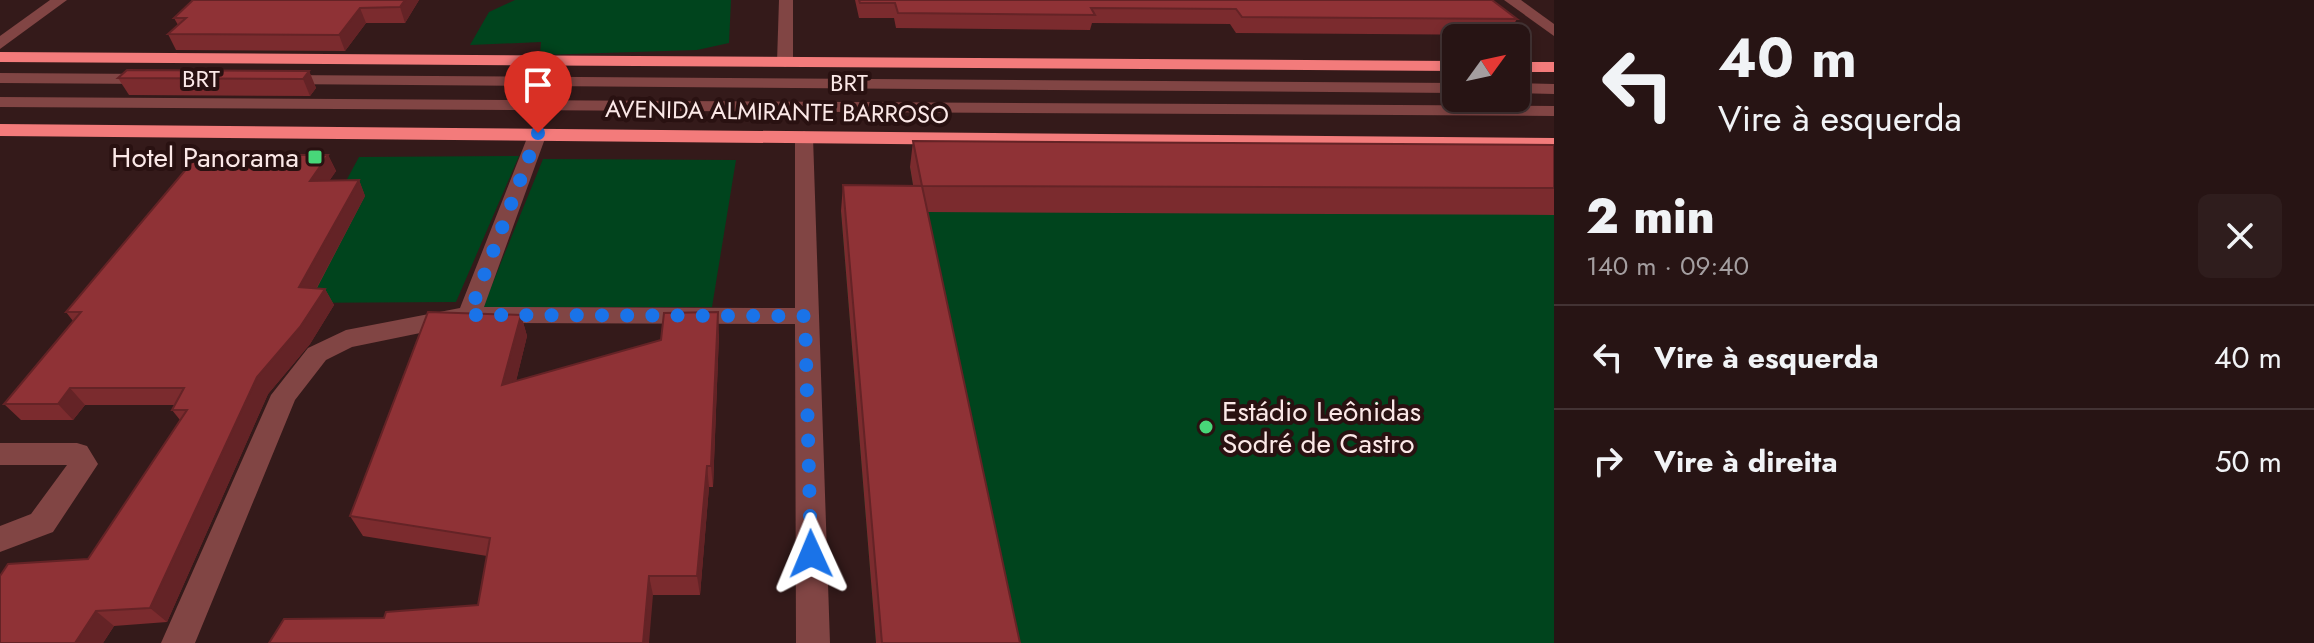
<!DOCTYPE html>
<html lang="pt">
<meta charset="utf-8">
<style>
:root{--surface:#271414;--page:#2f1d1d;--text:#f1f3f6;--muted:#a49ea0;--line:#433334}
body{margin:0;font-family:Jost,sans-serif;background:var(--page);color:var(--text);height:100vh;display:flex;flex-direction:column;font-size:30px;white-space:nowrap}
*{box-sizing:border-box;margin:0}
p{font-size:26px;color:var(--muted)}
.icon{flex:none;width:44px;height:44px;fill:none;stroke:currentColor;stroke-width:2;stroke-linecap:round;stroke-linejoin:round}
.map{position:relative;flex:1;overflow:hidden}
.panel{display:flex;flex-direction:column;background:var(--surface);width:760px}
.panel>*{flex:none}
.top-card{background:#271414;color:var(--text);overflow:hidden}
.needle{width:52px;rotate:57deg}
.tools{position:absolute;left:1442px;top:24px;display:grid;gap:16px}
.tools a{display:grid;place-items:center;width:88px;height:88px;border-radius:12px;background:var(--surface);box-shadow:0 4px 12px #0003,0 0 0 2px var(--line);font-size:40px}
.pin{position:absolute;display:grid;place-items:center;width:68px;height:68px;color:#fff;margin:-82px -34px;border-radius:50% 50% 50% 0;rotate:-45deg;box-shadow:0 0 8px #0007}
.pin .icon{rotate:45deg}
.me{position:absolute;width:88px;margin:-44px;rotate:359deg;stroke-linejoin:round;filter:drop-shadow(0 0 6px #0008)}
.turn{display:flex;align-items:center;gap:28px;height:168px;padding:0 32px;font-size:36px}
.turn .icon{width:104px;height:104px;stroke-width:2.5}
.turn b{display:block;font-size:56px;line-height:68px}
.round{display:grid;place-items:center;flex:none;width:84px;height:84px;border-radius:12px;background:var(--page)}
.headline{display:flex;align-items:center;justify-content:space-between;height:136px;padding:0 32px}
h1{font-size:48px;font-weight:800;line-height:60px}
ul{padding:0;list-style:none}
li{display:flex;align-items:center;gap:24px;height:104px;padding:0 32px;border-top:2px solid var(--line)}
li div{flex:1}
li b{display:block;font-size:30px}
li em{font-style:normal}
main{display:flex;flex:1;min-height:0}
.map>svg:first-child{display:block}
.green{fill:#00441d}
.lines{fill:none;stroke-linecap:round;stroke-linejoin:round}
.minor{fill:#814544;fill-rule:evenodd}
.highway{fill:#f37b7b;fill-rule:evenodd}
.wall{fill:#7b2b2e}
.shaded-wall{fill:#642326}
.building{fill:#8f3236;stroke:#642326;stroke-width:2}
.route{stroke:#1a73e8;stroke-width:14;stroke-dasharray:0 25.2}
.poi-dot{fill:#48d779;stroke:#291111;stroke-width:3}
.labels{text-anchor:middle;stroke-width:8;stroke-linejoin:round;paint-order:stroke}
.far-street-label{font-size:24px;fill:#fbe8e7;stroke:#291111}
.poi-label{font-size:28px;fill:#fbe8e7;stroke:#291111;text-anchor:end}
</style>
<main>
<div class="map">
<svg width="1554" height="643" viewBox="0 0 1554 643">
<rect width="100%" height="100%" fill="#341a1a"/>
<g class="green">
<polygon points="515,0 731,0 729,43 697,50 540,55 541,42 470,45 489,12"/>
<polygon points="519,156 456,302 280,303 359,157"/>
<polygon points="543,159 736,160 712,307 483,307"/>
<polygon points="910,167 1554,171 1554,643 876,643 841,211 918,212"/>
</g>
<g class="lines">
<g class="minor">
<polygon points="50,0 67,0 0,49 0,36"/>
<polygon points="779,0 793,0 793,62 785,67 777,62"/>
<polygon points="1504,0 1521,0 1554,24 1554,36"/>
<polygon points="0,73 150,74 159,79 150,84 0,83"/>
<polygon points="282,75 1456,83 1456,93 276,84 273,80 276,76"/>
<polygon points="1516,83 1554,84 1554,94 1516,93"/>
<polygon points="0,97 1554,106 1554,116 0,107"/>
<polygon points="538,127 547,133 484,307 795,308 795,137 804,131 813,137 830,643 796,643 795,324 469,323 352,347 326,360 295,400 195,643 161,643 271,395 308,348 346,330 460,308 529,133"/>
<polygon points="0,443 77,443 87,446 98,464 53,532 0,552 0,526 31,514 67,465 0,465"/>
</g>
<g class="highway">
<polygon points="0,52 1456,61 1456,71 0,62"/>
<rect x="1516" y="62" width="38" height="10"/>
<polygon points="0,124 1554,138 1554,150 0,136"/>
</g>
</g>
<g class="wall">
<polygon points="193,0 419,0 405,23 366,23 345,51 176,50 168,34 178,25 174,18"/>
<polygon points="855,0 1492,0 1517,19 1507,35 1236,33 1230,24 1092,23 1090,30 896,28 894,18 859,18"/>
<polygon points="309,71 316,88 310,96 129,95 118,78"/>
<polygon points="913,141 1554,145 1554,215 927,212 1020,643 876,643 841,211 843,185 913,185 910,167"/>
<polygon points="328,155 336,171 329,181 359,180 365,196 317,288 325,289 334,305 310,344 268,394 167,622 114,626 103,643 0,643 88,559 180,420 172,410 175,405 85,405 73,420 21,420 4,404 73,321 66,312"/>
<polygon points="521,315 527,336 516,381 719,334 713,487 709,487 700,595 653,595 384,618 478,605 487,556 363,536 350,516"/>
</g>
<g class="shaded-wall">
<polygon points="405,0 419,0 405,23 400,7"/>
<polygon points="360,8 366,23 345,51 339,35"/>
<polygon points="309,71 316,88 310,96 303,79"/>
<polygon points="328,155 336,171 318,197 310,181"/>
<polygon points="359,180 365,196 308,304 299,287"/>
<polygon points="325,289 334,305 310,344 268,394 167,622 150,608 257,377"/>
<polygon points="718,312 719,334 713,487 711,466"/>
<polygon points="521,315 527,336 510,406 502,385"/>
<polygon points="70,388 85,405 73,420 58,404"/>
<polygon points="707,466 709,487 700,595 697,576"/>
<polygon points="649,576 653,595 649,643 643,643"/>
<polygon points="96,611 114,626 103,643 75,643"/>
</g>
<g class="building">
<polygon points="193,0 405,0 400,7 360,8 339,35 168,34 186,18 174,18"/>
<polygon points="859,0 1492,0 1517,19 1242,17 1236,9 1091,8 1095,15 898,13 895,3 860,3"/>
<polygon points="127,70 309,71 303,79 118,78"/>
<polygon points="913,141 1554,145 1554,188 922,186"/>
<polygon points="198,155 328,155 310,181 359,180 299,287 325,289 300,327 257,377 150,608 96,611 75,643 0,643 0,576 8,564 88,559 187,410 172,410 184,388 70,388 58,404 4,404 81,312 66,312"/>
<polygon points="843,185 922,186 1020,643 882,643"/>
<polygon points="428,312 521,315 502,385 661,340 664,313 718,312 711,466 707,466 697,576 649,576 643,643 269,643 284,619 384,618 386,612 478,605 490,538 350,516"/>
</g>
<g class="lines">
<polyline class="route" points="538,133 469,315 805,316 811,554"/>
</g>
<g class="poi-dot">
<rect x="307" y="149" width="16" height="16" rx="4"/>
<circle cx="1206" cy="427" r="8"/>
</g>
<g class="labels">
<g class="far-street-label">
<text x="201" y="87">BRT</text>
<text x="849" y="91">BRT</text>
<text transform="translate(777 112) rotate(1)" y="8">AVENIDA ALMIRANTE BARROSO</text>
</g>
<g class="poi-label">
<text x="299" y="167">Hotel Panorama</text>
<text x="1222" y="421" text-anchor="start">Estádio Leônidas<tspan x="1222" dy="32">Sodré de Castro</tspan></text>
</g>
</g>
</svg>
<div class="tools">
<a><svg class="needle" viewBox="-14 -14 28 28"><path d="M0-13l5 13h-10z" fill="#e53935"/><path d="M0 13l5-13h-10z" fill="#a49ea0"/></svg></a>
</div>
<div class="pin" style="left:538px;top:133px;background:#d93025"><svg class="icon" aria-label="arrive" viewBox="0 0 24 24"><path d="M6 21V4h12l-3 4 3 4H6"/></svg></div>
<svg class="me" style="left:811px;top:554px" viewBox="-20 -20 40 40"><path d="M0-17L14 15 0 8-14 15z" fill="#1a73e8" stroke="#fff" stroke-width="4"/></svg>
</div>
<section class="panel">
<div class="top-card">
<div class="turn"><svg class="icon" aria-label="left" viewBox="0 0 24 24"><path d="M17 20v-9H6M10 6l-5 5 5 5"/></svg><div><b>40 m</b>Vire à esquerda</div></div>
</div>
<div class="headline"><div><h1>2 min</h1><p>140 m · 09:40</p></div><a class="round"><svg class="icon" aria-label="close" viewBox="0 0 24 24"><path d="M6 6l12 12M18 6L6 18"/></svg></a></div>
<ul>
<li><svg class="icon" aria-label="left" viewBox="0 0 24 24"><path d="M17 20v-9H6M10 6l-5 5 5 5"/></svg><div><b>Vire à esquerda</b></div><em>40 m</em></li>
<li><svg class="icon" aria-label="right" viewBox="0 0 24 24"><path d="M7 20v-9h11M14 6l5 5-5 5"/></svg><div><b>Vire à direita</b></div><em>50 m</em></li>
</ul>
</section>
</main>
